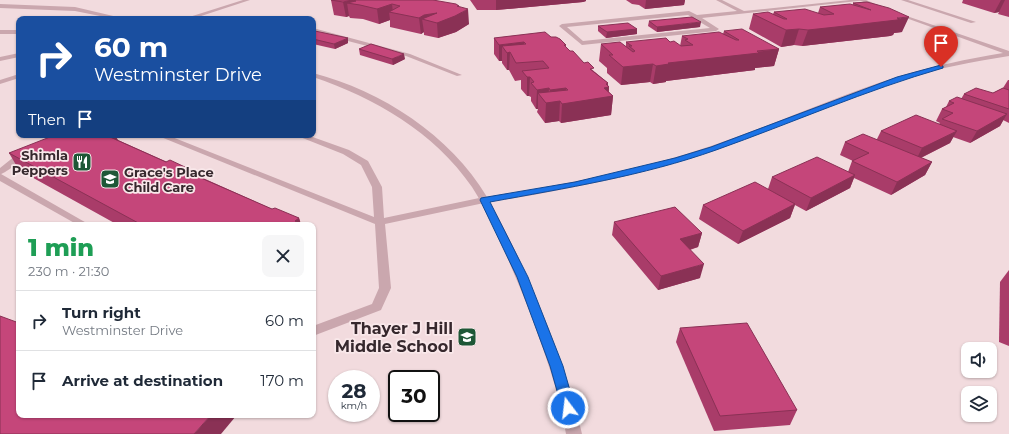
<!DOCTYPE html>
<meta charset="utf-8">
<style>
:root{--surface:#fff;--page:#f6f6f7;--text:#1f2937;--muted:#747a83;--line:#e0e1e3}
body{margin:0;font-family:Montserrat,sans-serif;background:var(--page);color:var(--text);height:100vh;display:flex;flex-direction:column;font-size:15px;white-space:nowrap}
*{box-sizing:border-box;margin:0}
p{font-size:13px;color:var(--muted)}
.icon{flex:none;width:22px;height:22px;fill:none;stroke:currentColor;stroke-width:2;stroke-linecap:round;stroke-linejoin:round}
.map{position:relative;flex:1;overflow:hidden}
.drawer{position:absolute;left:16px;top:222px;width:300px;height:196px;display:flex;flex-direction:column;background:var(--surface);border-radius:8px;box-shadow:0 1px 3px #0004}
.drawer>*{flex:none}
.guide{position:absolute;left:16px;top:16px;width:300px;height:122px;border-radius:8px;box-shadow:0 1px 3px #0004;background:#1a4fa0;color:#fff;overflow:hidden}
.fabs{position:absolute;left:961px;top:342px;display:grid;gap:8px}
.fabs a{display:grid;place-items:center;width:36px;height:36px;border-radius:8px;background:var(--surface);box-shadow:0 1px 3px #0004;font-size:20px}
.speed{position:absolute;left:328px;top:370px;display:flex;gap:8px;font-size:20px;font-weight:700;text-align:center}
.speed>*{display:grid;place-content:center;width:52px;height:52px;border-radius:50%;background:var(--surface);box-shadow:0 1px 3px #0004;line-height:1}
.speed small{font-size:10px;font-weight:400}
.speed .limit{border:2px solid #111;border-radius:6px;background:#fff;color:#111}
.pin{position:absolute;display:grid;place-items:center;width:34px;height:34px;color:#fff;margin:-41px -17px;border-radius:50% 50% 50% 0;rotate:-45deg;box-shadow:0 0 4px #0007}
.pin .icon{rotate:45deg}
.me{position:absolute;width:44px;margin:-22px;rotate:345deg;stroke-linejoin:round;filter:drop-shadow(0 0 3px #0008)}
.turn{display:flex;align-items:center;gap:14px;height:84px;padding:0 12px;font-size:18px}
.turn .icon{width:52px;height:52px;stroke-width:2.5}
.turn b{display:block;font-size:28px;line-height:34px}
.then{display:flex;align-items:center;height:38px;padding:0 12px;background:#0003;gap:8px;font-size:15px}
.round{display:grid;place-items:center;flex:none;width:42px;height:42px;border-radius:8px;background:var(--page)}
.overview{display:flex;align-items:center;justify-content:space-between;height:68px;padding:0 12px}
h1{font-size:24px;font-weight:800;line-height:30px;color:#1e9e55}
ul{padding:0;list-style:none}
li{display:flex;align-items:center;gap:12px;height:60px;padding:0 12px;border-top:1px solid var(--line)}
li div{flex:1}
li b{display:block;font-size:15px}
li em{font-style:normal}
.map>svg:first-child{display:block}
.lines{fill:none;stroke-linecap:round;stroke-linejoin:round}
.service{fill:#caa7ae;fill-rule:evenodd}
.minor{fill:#caa7ae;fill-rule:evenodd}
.wall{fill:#a93c69}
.shaded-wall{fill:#8a3155}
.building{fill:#c5467a;stroke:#8a3155}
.route{fill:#1a73e8;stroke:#114b97}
.labels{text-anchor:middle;stroke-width:3.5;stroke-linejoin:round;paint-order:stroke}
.poi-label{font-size:13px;font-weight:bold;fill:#36282d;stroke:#f9e8ea;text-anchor:end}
.near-poi-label{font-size:16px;font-weight:bold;fill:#36282d;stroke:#f9e8ea;text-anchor:end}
</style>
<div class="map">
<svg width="1009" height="434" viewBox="0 0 1009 434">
<rect width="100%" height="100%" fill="#f2dbde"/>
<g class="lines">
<g class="service">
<polygon points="243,0 250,0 192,19 183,19"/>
<path d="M716,0H722L744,11L850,0H867L702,18L719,29L716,31L582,45L559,26L562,24L689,11L697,15L737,11ZM688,15L710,28L583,41L567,27Z"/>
<polygon points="901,0 908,0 976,22 971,23"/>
<polygon points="313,28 410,54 462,75 457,76 406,56 313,32"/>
<rect x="0" y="30" width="19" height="4"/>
<polygon points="19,53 19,57 0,61 0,57"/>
<polygon points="19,74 19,78 0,84 0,80"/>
<polygon points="156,135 167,135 374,217 372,187 361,165 343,154 295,135 307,135 349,150 368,161 382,187 384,218 484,197 489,200 484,203 385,224 391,288 381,310 313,336 313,326 372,304 379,288 375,224"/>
<path d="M25,152L29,155C26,158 5,173 1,174L90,225H78L0,181V168L15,156Z"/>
</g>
<g class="minor">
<polygon points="859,0 866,0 883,7 878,8"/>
<polygon points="0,4 75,7 126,19 115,19 75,11 0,8"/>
<path d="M895,12L1009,51V56C973,62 937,68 903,79C839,99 779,128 716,150C643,175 567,190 490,202C513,243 532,286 549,329C562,364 574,398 582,434H566C559,391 544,351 529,310C518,282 506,254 493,227C486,213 480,199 472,187C434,132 375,98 313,77V73C382,91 450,135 487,197C563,185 638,171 711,146C773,125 834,97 897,77C932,66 968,59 1003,53L895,14Z"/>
</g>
</g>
<g class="wall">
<polygon points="331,0 433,0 459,7 469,24 456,32 438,38 424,35 424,32 421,34 390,27 390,20 379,24 363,19 350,18 349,16 346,17 334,15"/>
<polygon points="470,0 588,0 586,0 586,1 583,2 496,10 477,10"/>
<polygon points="626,0 685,0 684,5 645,9 639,5 632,4"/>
<polygon points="963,0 1009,0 1009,17 998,14 999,12 994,13 962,3"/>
<polygon points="867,2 902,32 894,33 893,35 890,36 802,46 794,45 781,47 749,29 753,14 773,14 774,12 818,13 820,7 853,5 853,3"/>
<polygon points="649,21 700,27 657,32 648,26"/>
<polygon points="598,26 637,29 637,34 606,38 598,31"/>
<polygon points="724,31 779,49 774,66 755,68 755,70 666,81 666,82 653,84 650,82 621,85 607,73 607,68 599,61 601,44 626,46 626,42 670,42 680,46 682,36 723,34"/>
<polygon points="313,32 348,43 335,49 313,44"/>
<polygon points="551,37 566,45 566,48 570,51 608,83 608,85 609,87 609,92 613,96 611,115 561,123 559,121 545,123 537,112 538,109 536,109 531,101 531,97 529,96 527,96 521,89 521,80 515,81 509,70 507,70 502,63 502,61 499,61 494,54 494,38"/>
<polygon points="359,49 405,59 393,65 360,55"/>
<polygon points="1008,80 1009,80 1009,123 1003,120 1000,126 970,143 953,137 950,143 921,158 932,162 925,175 891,195 854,178 850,188 806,211 795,205 790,218 738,244 699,219 703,205 768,189 772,177 848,172 852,161 853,161 840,155 845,142 877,139 881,131 939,124 940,123 936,121 942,109 946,107 949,101 961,99 964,94 993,93 1003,88"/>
<polygon points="115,135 118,140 272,209 299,218 301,224 302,225 118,225 19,170 9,153"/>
<polygon points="614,222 702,233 698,247 690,250 700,278 658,290 612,235"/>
<polygon points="1009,270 1009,346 999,342 1000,282"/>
<polygon points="680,328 797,410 790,425 714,431 676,342"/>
</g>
<g class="shaded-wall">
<polygon points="352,0 361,0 356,1 353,0 354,4 347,3 349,16 346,17 343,2"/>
<polygon points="496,0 588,0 586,0 586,1 583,2 496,10"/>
<polygon points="646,0 685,0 684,5 645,9"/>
<polygon points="1001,0 1005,0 999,12 994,13"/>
<polygon points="392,4 393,13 389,12 390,20 379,24 377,9"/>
<polygon points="459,6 459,14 468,9 469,24 456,32 438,38 437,23 422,19 424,32 421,34 419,18 424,15 437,13"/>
<polygon points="909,17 902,32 894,33 893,35 890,36 802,46 808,30"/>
<polygon points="701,22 700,27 657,32 657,27"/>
<polygon points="637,29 637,34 606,38 607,32"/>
<polygon points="799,29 794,45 781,47 786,30"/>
<polygon points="348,38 348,43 335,49 334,44"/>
<polygon points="524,42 524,59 510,52 509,70 507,70 507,53 502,46 502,61 499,61 499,45"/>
<polygon points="779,49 774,66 755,68 755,70 666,81 666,82 653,84 656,66 668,63"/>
<polygon points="404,54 405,59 393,65 392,59"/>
<polygon points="653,64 650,82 621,85 623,67"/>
<polygon points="527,77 530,77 529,96 527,96"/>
<polygon points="608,83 608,87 609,87 608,97 613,96 611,115 561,123 562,104 560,101 559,121 545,123 546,103 538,93 538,109 536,109 537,90 549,88 548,103 549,103 550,90 566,88 565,103 604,88 606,84"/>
<polygon points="1007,114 1000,126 970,143 977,131"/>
<polygon points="957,131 950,143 916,160 922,148"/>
<polygon points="115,135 123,151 110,137"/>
<polygon points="932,162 925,175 891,195 897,182"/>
<polygon points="855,175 850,188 806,211 811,198"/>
<polygon points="795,204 790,218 738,244 743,231"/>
<polygon points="299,218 301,225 295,221"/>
<polygon points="702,233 698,247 676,253 680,239"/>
<polygon points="704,264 700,278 658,290 661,276"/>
<polygon points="211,415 236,415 236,416 221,434 194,434"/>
</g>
<g class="building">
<polygon points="331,0 352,0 343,2"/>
<polygon points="353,0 433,0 456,4 459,6 457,6 468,9 455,16 437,23 422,19 437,13 424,15 419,18 389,12 400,6 392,4 377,9 360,5 347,3 356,1"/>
<polygon points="867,2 889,8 909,17 897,18 900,19 897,20 836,27 808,30 799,29 786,30 753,14 768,12 784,19 787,19 774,12 805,9 824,15 834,14 820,7 850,4 871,10 853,3"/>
<polygon points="692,17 701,22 657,27 649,21"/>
<polygon points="628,23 637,29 607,32 598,26"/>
<polygon points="742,29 779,49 757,51 759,53 668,63 669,64 656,66 653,64 623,67 609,55 613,55 601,44 620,42 633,52 635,51 629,46 632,46 626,42 666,38 670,42 674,41 681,46 693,45 685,40 688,39 682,36 719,32 736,40 739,40 724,31"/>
<polygon points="315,31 348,38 334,44 313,39 313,32"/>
<polygon points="545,32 551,37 556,37 560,39 566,45 564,45 570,51 573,51 584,63 588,62 594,68 590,69 608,83 606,84 609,87 604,88 613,96 562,104 560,101 546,103 538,93 568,90 566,88 550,90 549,88 537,90 531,83 534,82 530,77 527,77 522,71 549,68 543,61 516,63 510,52 507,53 502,46 526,44 524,42 499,45 494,38"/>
<polygon points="371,44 404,54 392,59 359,49"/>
<polygon points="976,88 993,93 1003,88 1009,90 1009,109 964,94"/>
<polygon points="957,97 1007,114 977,131 942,119 953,113 942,109 954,103 949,101"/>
<polygon points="916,115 957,131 922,148 881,131"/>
<polygon points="863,134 932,162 897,182 852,161 869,153 845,142"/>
<polygon points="55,135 115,135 110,137 166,162 170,160 204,176 201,178 272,209 275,208 299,218 295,221 302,225 142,225 9,153"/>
<polygon points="817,157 855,175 811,198 772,177"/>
<polygon points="755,182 795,204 743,231 703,205"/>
<polygon points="675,207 702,233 680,239 704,264 661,276 614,222"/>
<polygon points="0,316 19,323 19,415 211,415 194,434 0,434"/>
<polygon points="747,323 797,410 720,416 680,328"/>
</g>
<path class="route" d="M941,65L943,66V68C866,90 792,123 716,150C643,176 566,188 490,202L528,277L563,366L575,408L573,412L568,414L563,412L550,366L517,277L480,200L481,198L575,182L675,158L711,147L897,77Z"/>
<defs>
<symbol id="restaurant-square" viewBox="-11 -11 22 22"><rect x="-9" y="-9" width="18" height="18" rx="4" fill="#1e5736" stroke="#f9e8ea"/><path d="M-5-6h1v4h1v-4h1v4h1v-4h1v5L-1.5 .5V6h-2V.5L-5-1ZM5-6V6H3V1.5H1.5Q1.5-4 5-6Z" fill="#fff"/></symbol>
<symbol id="school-square" viewBox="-11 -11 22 22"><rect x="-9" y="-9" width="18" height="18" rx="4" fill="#1e5736" stroke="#f9e8ea"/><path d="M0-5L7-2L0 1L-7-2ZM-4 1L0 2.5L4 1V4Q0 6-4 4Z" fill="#fff"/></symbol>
</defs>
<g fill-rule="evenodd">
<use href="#restaurant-square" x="71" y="151" width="22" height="22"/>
<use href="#school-square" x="99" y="168" width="22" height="22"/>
<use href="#school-square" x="456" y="326" width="22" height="22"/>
</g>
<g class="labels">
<g class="poi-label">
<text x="68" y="160">Shimla<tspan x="68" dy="15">Peppers</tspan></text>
<text x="124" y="177" text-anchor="start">Grace's Place<tspan x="124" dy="15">Child Care</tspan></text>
</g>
<g class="near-poi-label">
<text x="453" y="334">Thayer J Hill<tspan x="453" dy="18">Middle School</tspan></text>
</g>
</g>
</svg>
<div class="fabs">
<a><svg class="icon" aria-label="sound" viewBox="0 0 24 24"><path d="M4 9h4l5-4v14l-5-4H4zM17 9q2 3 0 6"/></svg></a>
<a><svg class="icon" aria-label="layers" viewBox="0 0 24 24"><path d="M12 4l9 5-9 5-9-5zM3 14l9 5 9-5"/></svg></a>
</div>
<div class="speed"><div>28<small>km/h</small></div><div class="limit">30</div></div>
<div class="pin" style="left:941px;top:67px;background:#d93025"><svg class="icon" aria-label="arrive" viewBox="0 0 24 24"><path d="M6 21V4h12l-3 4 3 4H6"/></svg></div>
<svg class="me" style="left:568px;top:408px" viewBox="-20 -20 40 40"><circle r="17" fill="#1a73e8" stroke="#fff" stroke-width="3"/><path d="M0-11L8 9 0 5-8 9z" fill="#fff"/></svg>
<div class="guide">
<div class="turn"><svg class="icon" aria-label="right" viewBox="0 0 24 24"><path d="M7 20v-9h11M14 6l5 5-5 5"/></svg><div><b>60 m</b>Westminster Drive</div></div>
<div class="then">Then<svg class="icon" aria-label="arrive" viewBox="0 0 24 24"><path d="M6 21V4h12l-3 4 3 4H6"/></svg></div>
</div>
<section class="drawer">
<div class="overview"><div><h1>1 min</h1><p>230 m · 21:30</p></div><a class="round"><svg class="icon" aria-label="close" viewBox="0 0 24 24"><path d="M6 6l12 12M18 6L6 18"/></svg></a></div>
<ul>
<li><svg class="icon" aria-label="right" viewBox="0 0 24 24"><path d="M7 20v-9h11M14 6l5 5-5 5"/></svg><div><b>Turn right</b><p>Westminster Drive</p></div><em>60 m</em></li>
<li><svg class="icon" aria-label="arrive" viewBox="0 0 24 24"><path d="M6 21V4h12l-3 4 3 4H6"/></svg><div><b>Arrive at destination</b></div><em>170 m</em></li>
</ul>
</section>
</div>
